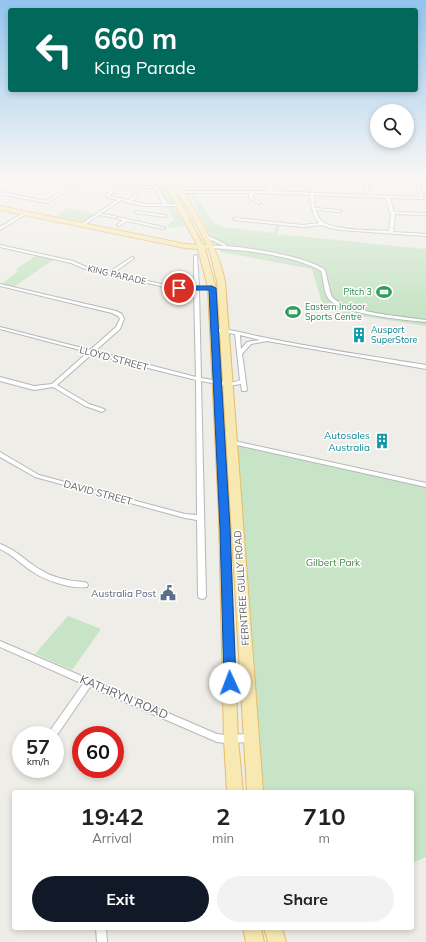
<!DOCTYPE html>
<style>
:root{--surface:#fff;--page:#f2f2f2;--text:#222;--muted:#767676;--accent:#111827}
body{margin:0;font-family:Mulish,sans-serif;background:var(--page);color:var(--text);height:100vh;display:flex;flex-direction:column;font-size:15px;white-space:nowrap}
*{box-sizing:border-box;margin:0}
p{font-size:13px;color:var(--muted)}
.icon{flex:none;width:22px;height:22px;fill:none;stroke:currentColor;stroke-width:2;stroke-linecap:round;stroke-linejoin:round}
.map{position:relative;flex:1;overflow:hidden}
.drawer{position:absolute;left:12px;top:790px;width:402px;height:140px;display:flex;flex-direction:column;background:var(--surface);border-radius:4px;box-shadow:0 2px 6px #0003}
.drawer>*{flex:none}
.hud{position:absolute;left:8px;top:8px;width:410px;height:84px;border-radius:4px;box-shadow:0 2px 6px #0003;background:#00695c;color:#fff;overflow:hidden}
.fabs{position:absolute;left:370px;top:104px;display:grid;gap:8px}
.fabs a{display:grid;place-items:center;width:44px;height:44px;border-radius:50%;background:var(--surface);box-shadow:0 2px 6px #0003;font-size:20px}
.speed{position:absolute;left:12px;top:726px;display:flex;gap:8px;font-size:20px;font-weight:700;text-align:center}
.speed>*{display:grid;place-content:center;width:52px;height:52px;border-radius:50%;background:var(--surface);box-shadow:0 2px 6px #0003;line-height:1}
.speed small{font-size:10px;font-weight:400}
.speed .limit{border:6px solid #d22;background:#fff;color:#111}
.pin{position:absolute;display:grid;place-items:center;width:34px;height:34px;color:#fff;margin:-17px;border:2px solid #fff;border-radius:50%;box-shadow:0 1px 4px #0007}
.me{position:absolute;width:44px;margin:-22px;rotate:358deg;stroke-linejoin:round;filter:drop-shadow(0 0 3px #0008)}
.turn{display:flex;align-items:center;gap:14px;height:84px;padding:0 20px;font-size:18px}
.turn .icon{width:52px;height:52px;stroke-width:2.5}
.turn b{display:block;font-size:28px;line-height:34px}
.eta{display:flex;justify-content:space-evenly;align-items:center;height:68px;text-align:center}
.eta b{font-size:24px;font-weight:700;line-height:28px}
.cta{display:flex;gap:8px;margin-top:auto;padding:8px 20px}
.cta a{flex:1;height:46px;border-radius:24px;background:var(--accent);color:#fff;font-size:16px;font-weight:700;line-height:46px;text-align:center}
.cta a+a{background:var(--page);color:var(--text)}
.map>svg:first-child{display:block}
.green{fill:#c8e4c6}
.lines{fill:none;stroke-linecap:round;stroke-linejoin:round}
.minor-casing{stroke:#b4b7ba;stroke-width:2}
.primary-casing{stroke:#e6bc6a;stroke-width:2}
.minor{fill:#fff;fill-rule:evenodd}
.primary{fill:#f8e9b3;fill-rule:evenodd}
.route{fill:#1a73e8;stroke:#114b97}
.labels{text-anchor:middle;stroke-width:3;stroke-linejoin:round;paint-order:stroke}
.far-street-label{font-size:9px;fill:#5f6266;stroke:#fff}
.far-leisure-label{font-size:9px;fill:#27864d;stroke:#fff;text-anchor:end}
.far-culture-label{font-size:9px;fill:#0d838f;stroke:#fff;text-anchor:start}
.street-label{font-size:10px;fill:#5f6266;stroke:#fff}
.culture-label{font-size:10px;fill:#0d838f;stroke:#fff;text-anchor:end}
.park-label{font-size:10px;fill:#3f853e;stroke:#fff}
.service-label{font-size:10px;fill:#4e5e75;stroke:#fff;text-anchor:end}
.near-street-label{font-size:12px;fill:#5f6266;stroke:#fff}
</style>
<div class="map">
<svg width="426" height="942" viewBox="0 0 426 942">
<rect width="100%" height="100%" fill="#efede7"/>
<g class="green">
<polygon points="153,177 164,177 190,225 169,228 168,225 174,220 156,187 159,184"/>
<polygon points="195,195 213,223 224,227 273,233 278,223 281,224 277,234 426,249 426,326 324,310 312,269 221,252 205,226 192,196"/>
<polygon points="68,208 98,214 82,225 52,219"/>
<polygon points="38,254 56,258 12,288 0,285 19,271 15,270"/>
<polygon points="232,442 426,485 426,857 412,863 412,792 255,792"/>
<polygon points="68,616 101,629 72,670 35,654"/>
</g>
<g class="lines">
<defs>
<g id="minor">
<polygon points="86,177 90,177 47,203 0,194 0,192 46,201"/>
<path d="M151,177H155L158,182L171,185L169,186L160,185L158,187L167,204H181V206H168L166,207L164,206H145L129,203L121,200L101,214L116,216V218L99,215L83,226L80,225L117,200L106,197V195C121,181 136,187 155,186L157,184H156ZM130,187L155,188L163,204H145L132,201L140,193L138,192L129,200L109,196C116,190 121,188 130,187Z"/>
<path d="M270,177H274L271,191L367,195L364,184L357,177H361L368,184L370,195L420,197L414,181L417,180L423,197H426V199L390,198L394,212L426,213V215L395,214L393,232L426,234V236L340,230L330,228L322,225L303,227L235,220L233,219L235,218L303,225L319,223C312,214 311,206 310,195L253,193V198L260,202L261,203L259,204L250,199L249,193H173L171,192L173,191H268ZM314,195L386,198L391,215L389,231C374,230 333,231 322,221C318,218 317,214 316,210L340,212L342,211L340,210L315,208Z"/>
<polygon points="316,177 320,177 320,178 317,179"/>
<polygon points="135,211 165,215 167,216 165,217 136,213 135,213"/>
<polygon points="25,212 28,213 0,230 0,227"/>
<polygon points="117,217 163,227 165,228 163,229 127,221 119,226 117,225 118,224 123,220 117,219"/>
<polygon points="207,236 209,236 227,245 224,246 207,238"/>
<path d="M0,245L73,261L86,267L109,272L132,257L134,258L133,259L113,273L174,287H194V256L197,255L199,287H212L214,288L212,289H199L201,378C211,379 231,386 240,380L235,334L213,331V330C220,326 248,334 257,336C313,348 370,356 426,365V369L267,341L251,344L242,354L247,390L246,391H242L241,384L228,386L201,381L206,596L205,598L202,599L199,598L198,596L197,520L185,518L35,477L0,457V452L39,475L185,514L197,515L196,380L92,354L57,385L89,404L104,409L105,410L102,412L85,406L53,387L34,390L0,381V377L34,386L52,384L88,352L0,329V327L90,350L116,327L120,319L118,316L112,313L0,286V284L116,311L122,314L124,319L120,329L95,351L196,377L194,289H174L85,269L71,263L0,247ZM240,335L260,340L247,342L241,349Z"/>
<path d="M211,246C233,244 308,256 325,270L331,295C339,312 407,317 426,320V322C406,320 338,314 328,298C323,290 324,279 321,271C295,255 242,250 212,248H211Z"/>
<polygon points="230,440 426,483 426,487 228,443 227,442"/>
<path d="M0,544C15,549 26,561 39,569C53,578 68,581 84,582L87,583L88,585L87,587C81,588 74,587 68,586C56,583 43,579 33,572C22,565 13,555 0,549Z"/>
<polygon points="0,641 217,734 225,735 251,734 254,735 255,738 254,741 251,742 225,743 217,742 90,687 55,738 55,735 48,735 49,732 83,684 0,647"/>
<polygon points="96,928 106,928 107,942 97,942"/>
</g>
<g id="primary">
<path d="M161,177H167L203,245H207L191,214L168,177H174C195,210 216,242 225,281L263,792H247L217,281L209,248L205,249L216,288L229,515L238,739L243,792H227L224,739L219,515L208,288L198,249L185,248L0,210V206L185,244L197,245Z"/>
<polygon points="243,928 261,928 264,942 246,942"/>
<polygon points="264,928 282,928 286,942 268,942"/>
</g>
</defs>
<use href="#minor" class="minor-casing"/>
<use href="#primary" class="primary-casing"/>
<use href="#minor" class="minor"/>
<use href="#primary" class="primary"/>
</g>
<linearGradient id="sky" x2="0" y2="1"><stop stop-color="#91c4ee"/><stop offset="0.57" stop-color="#f8f7f4"/><stop offset="1" stop-color="#f8f7f4" stop-opacity="0"/></linearGradient>
<rect width="426" height="309" fill="url(#sky)"/>
<polygon class="route" points="179,286 212,286 216,288 230,529 236,683 234,687 230,688 226,687 224,683 220,529 209,290 177,290 177,287"/>
<defs>
<symbol id="stadium-bare" viewBox="-9 -9 18 18"><path d="M0-5a6.5 5 0 1 0 0 10a6.5 5 0 1 0 0-10ZM-3.5-1.8h7v3.6h-7Z" fill="#2e9e5b" stroke="#fff" stroke-width="2.5" paint-order="stroke"/></symbol>
<symbol id="building-bare" viewBox="-9 -9 18 18"><path d="M-4-6H4V6H1V3H-1V6H-4ZM-2.5-4.3h1.7v1.8h-1.7ZM.8-4.3h1.7v1.8H.8ZM-2.5-1h1.7V.8h-1.7ZM.8-1h1.7V.8H.8Z" fill="#0f9aa8" stroke="#fff" stroke-width="2.5" paint-order="stroke"/></symbol>
<symbol id="civic-bare" viewBox="-9 -9 18 18"><path d="M-.6-6.5H3V-4.5H.6V-3L4-1V1h2V6H-6V1h2V-1L-.6-3ZM-1.2 2.5V6h2.4V2.5Z" fill="#5c6f8a" stroke="#fff" stroke-width="2.5" paint-order="stroke"/></symbol>
</defs>
<g fill-rule="evenodd">
<use href="#stadium-bare" x="373" y="281" width="22" height="22"/>
<use href="#stadium-bare" x="282" y="301" width="22" height="22"/>
<use href="#building-bare" x="348" y="324" width="22" height="22"/>
<use href="#building-bare" x="371" y="430" width="22" height="22"/>
<use href="#civic-bare" x="157" y="582" width="22" height="22"/>
</g>
<g class="labels">
<g class="far-street-label">
<text transform="translate(117 275) rotate(13)" y="3">KING PARADE</text>
</g>
<g class="far-leisure-label">
<text x="372" y="295">Pitch 3</text>
<text x="305" y="310" text-anchor="start">Eastern Indoor<tspan x="305" dy="10">Sports Centre</tspan></text>
</g>
<g class="far-culture-label">
<text x="371" y="333">Ausport<tspan x="371" dy="10">SuperStore</tspan></text>
</g>
<g class="street-label">
<text transform="translate(114 358) rotate(15)" y="4">LLOYD STREET</text>
<text transform="translate(98 492) rotate(15)" y="4">DAVID STREET</text>
<text transform="translate(241 588) rotate(-94)" y="4">FERNTREE GULLY ROAD</text>
</g>
<g class="culture-label">
<text x="370" y="439">Autosales<tspan x="370" dy="12">Australia</tspan></text>
</g>
<g class="park-label">
<text x="333" y="566">Gilbert Park</text>
</g>
<g class="service-label">
<text x="156" y="597">Australia Post</text>
</g>
<g class="near-street-label">
<text transform="translate(124 697) rotate(23)" y="4">KATHRYN ROAD</text>
</g>
</g>
</svg>
<div class="fabs">
<a><svg class="icon" aria-label="search" viewBox="0 0 24 24"><circle cx="10" cy="10" r="6"/><path d="M15 15l6 6"/></svg></a>
</div>
<div class="speed"><div>57<small>km/h</small></div><div class="limit">60</div></div>
<div class="pin" style="left:179px;top:288px;background:#d93025"><svg class="icon" aria-label="arrive" viewBox="0 0 24 24"><path d="M6 21V4h12l-3 4 3 4H6"/></svg></div>
<svg class="me" style="left:230px;top:683px" viewBox="-20 -20 40 40"><circle r="19" fill="#fff"/><path d="M0-13L10 11 0 6-10 11z" fill="#1a73e8"/></svg>
<div class="hud">
<div class="turn"><svg class="icon" aria-label="left" viewBox="0 0 24 24"><path d="M17 20v-9H6M10 6l-5 5 5 5"/></svg><div><b>660 m</b>King Parade</div></div>
</div>
<section class="drawer">
<div class="eta">
<div><b>19:42</b><p>Arrival</p></div>
<div><b>2</b><p>min</p></div>
<div><b>710</b><p>m</p></div>
</div>
<div class="cta"><a>Exit</a><a>Share</a></div>
</section>
</div>
